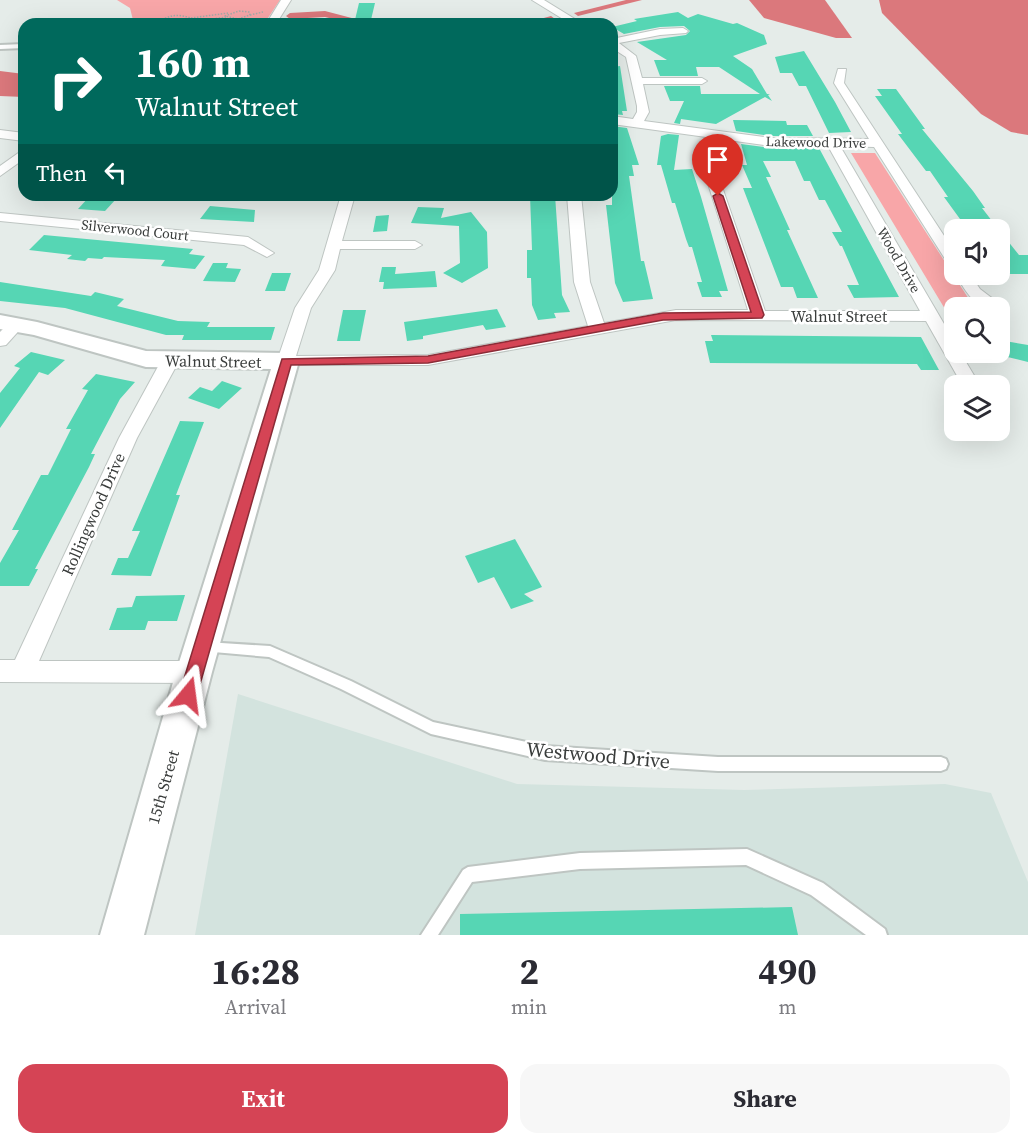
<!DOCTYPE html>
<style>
:root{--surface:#fff;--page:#f7f7f7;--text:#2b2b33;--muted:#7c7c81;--accent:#d54455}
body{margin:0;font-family:"Source Serif 4",serif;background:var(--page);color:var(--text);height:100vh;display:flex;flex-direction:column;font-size:22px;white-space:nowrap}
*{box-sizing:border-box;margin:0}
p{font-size:20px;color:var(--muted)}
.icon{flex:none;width:33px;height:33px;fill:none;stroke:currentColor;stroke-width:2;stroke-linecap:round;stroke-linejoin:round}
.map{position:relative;height:935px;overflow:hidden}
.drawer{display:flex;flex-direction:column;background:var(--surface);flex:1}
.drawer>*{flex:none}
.banner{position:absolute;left:18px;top:18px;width:600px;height:183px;border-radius:18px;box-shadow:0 6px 24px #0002;background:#00695c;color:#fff;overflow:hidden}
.controls{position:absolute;left:944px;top:219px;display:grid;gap:12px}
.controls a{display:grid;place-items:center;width:66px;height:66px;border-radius:12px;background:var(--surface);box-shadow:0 6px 24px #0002;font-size:30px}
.pin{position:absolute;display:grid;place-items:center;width:51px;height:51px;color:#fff;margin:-62px -26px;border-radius:50% 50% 50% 0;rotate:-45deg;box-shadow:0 0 6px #0007}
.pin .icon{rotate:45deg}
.me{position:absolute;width:66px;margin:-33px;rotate:16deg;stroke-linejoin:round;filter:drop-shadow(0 0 4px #0008)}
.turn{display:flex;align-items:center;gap:21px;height:126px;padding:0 18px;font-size:27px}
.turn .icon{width:78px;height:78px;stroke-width:2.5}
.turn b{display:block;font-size:42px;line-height:51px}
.then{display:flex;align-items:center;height:57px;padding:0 18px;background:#0003;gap:12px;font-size:22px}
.eta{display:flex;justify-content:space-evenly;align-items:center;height:102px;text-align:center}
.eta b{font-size:36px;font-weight:700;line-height:42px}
.button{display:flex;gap:12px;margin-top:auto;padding:12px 18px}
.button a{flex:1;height:69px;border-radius:18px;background:var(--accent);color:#fff;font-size:24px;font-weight:700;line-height:69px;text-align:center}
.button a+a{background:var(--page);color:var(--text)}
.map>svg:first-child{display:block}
.built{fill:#d3e3de}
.green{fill:#f8a6a8}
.water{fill:#db787c}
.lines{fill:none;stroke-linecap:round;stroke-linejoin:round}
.canal{fill:#db787c;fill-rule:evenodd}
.building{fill:#56d6b4}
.lane-casing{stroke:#bec5c2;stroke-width:4}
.street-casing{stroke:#bec5c2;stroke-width:2}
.secondary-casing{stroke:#bec5c2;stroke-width:4}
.path{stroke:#a6aca9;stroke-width:1.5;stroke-dasharray:1.5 1.5;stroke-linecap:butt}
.lane{fill:#fff;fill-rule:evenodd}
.street{fill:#fff;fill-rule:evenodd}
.secondary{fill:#fff;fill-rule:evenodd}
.route{fill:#d54455;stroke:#8a2c37;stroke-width:1.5}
.labels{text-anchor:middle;stroke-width:5;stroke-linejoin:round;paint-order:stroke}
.far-street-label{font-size:14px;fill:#393c3b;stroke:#fff}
.street-label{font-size:16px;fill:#393c3b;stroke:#fff}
.near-street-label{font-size:20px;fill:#393c3b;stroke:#fff}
</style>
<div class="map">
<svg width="1028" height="935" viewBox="0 0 1028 935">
<rect width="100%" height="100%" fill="#e5ece9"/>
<polygon class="built" points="238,694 517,784 744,790 945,784 991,793 1028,882 1028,935 195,935"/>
<g class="green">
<polygon points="117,0 280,0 264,24 134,24 130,8"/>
<polygon points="851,153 875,153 974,307 954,308 954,324"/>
</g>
<g class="water">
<polygon points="749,0 825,0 852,38 836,38 764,18"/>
<polygon points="879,0 1028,0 1028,135 1011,132 981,114 882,13"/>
<polygon points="0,71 24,74 24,97 0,96"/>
</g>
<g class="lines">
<g class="canal">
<polygon points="626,0 642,0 578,16 574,13"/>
<polygon points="325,11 367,22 368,24 354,24 325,17 290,19 286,16 290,13"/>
<polygon points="551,16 555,19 554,21 522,24"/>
</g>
</g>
<g class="building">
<polygon points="359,3 375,3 370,24 354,24"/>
<polygon points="678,12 688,18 698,14 733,24 737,23 764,35 767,44 733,56 752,69 767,94 770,94 768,95 772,101 765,97 716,124 681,119 680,124 674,123 684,101 670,101 664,86 700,86 701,94 760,94 719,67 696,67 698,76 660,76 654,60 667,60 637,42 686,35 690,31 684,26 660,27 624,34 612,27 637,21 634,19"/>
<polygon points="804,51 835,102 851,132 829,133 806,86 799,86 792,73 780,73 775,57"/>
<polygon points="620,66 627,111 622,111 623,115 612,114 612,67"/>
<polygon points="877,89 896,89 925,129 922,129 973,191 985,208 982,208 999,230 968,230 944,197 948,197 930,171 926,171 898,134 902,134 875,96 882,96"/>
<polygon points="733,120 786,121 787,125 807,125 813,136 771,136 736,131"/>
<polygon points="612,126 627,128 639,165 632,165 634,176 629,176 641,261 644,261 653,299 623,302 615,283 606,205 612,205"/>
<polygon points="668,134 679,135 674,170 692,169 701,197 728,291 719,291 722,297 702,297 697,282 702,282 692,247 689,247 686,239 675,203 672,203 661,165 657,165 661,136"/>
<polygon points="741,144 771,148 819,148 899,297 854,298 847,285 859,285 842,246 840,246 832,232 842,232 825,200 819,200 810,181 804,181 795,161 763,161 771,177 766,177 790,230 787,230 818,298 797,298 793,287 781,287 743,188 752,188 742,165 747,165"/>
<polygon points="530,195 555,195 562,295 570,312 554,313 556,318 538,320 532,305 531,278 527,278 527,250 532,250"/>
<polygon points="89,197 117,198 105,211 78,209"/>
<polygon points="210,206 255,210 254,222 200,219"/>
<polygon points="418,207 444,208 441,218 471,212 487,232 488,268 462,283 443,273 460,263 459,226 411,223"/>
<polygon points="389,215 387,231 373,232 376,216"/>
<polygon points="999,230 1019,255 1028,255 1028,274 1004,274 999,268"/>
<polygon points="44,235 193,249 189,254 205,256 195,269 161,266 165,260 104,257 102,259 88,258 85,261 67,259 72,255 29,250"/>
<polygon points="213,263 228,263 226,268 241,269 235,282 203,281"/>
<polygon points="382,267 396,267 395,274 435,271 437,287 383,289 384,282 379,282"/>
<polygon points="272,273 291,273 285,291 265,291"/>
<polygon points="0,282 91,296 95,292 124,299 117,306 178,321 210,322 207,327 275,327 271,340 182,340 184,335 166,335 65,308 0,301"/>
<polygon points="497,309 506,327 486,330 483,325 423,336 423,339 407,341 404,322"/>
<polygon points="343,310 366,310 360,341 337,341"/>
<polygon points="711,335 921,337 939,370 921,370 917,364 710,363 705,341 713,341"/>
<polygon points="999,340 1028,345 1028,362 999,355"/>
<polygon points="31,352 65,360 48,375 39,372 0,428 0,393 20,368 14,366"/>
<polygon points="96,374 135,382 120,399 91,454 95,454 89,467 35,569 38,569 29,586 0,586 0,563 19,530 12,530 41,475 48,475 71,429 66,429 88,390 82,389"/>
<polygon points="222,381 242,388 219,409 188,398 200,387 212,391"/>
<polygon points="180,421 204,422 176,495 180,495 151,576 111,575 118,558 128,558 140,531 132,531"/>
<polygon points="515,539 542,587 524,594 534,601 511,609 494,577 478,583 465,556"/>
<polygon points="185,595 177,621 148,621 145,630 109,630 117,608 132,607 136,596"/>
<polygon points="792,907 798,935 460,935 460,914"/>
</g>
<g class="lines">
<defs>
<g id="lane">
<polygon points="24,44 24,48 0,49 0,45"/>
<polygon points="206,642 270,646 351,681 433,722 545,746 718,757 941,757 946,759 948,764 946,769 941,771 718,771 545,760 431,734 341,689 269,657 202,651 200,647 202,643"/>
<polygon points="747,849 823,883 885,929 887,935 866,935 811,895 746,865 580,869 472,882 438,935 421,935 463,870 468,867 580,853"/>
</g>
<g id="street">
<polygon points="281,0 291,0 276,24 266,24"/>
<polygon points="532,0 544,0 583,24 571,24"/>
<polygon points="683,28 688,31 686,33 660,35 619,43 636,56 642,78 702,78 707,81 702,84 643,84 649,112 644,121 771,138 869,139 834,83 838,69 846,69 844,83 954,251 954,266 947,262 874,147 840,146 954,341 954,352 960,352 975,377 972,381 960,381 926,321 676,320 428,365 280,365 277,361 295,308 319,270 341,195 355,195 342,241 415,241 422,245 415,249 340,249 335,270 311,308 296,356 428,355 588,326 574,282 567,195 581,195 590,282 604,323 676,310 748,310 698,152 704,148 710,152 765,311 920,311 828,146 771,146 612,124 612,116 633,119 637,112 637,106 626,57 612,48 612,39 660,29"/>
<polygon points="0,130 24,133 24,141 0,138"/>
<polygon points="24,149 24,159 0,176 0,166"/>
<polygon points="0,213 248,237 274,253 267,257 244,245 0,221"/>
<path d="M955,274H970L980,289L1001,305L1003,308L1001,311L999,308C973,308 968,294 955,274Z"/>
<polygon points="17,319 25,324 6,345 0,346 0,332 11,321"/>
<polygon points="170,356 176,357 179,361 137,438 39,661 194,661 203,664 206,672 203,680 194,683 0,682 0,660 15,660 119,438 161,361 164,357"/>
</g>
<polygon id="secondary" points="0,315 37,322 146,351 286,353 295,355 299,361 212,672 144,935 100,935 176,672 271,369 146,367 34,335 0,329"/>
</defs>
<use href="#lane" class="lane-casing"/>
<use href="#street" class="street-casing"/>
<use href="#secondary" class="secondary-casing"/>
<g class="path">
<polygon points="239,11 249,12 250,15 238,19 225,16"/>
<polyline points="250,15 263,12"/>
<polyline points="191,18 228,13"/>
<polyline points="192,22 226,17"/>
<path d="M158,24C167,14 179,14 191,18L192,22L188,24"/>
<polyline points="221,24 237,20"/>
</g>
<use href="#lane" class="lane"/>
<use href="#street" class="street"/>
<use href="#secondary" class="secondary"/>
</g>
<polygon class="route" points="718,193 723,196 764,315 762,318 663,320 428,363 291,365 197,695 194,701 188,703 182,701 179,695 282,359 428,356 663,313 751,312 713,196"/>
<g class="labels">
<g class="far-street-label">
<text transform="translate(816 142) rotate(1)" y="5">Lakewood Drive</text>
<text transform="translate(135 230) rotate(6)" y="5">Silverwood Court</text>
<text transform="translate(899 260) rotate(60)" y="5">Wood Drive</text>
</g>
<g class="street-label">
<text x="839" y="322">Walnut Street</text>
<text transform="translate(213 361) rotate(1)" y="6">Walnut Street</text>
<text transform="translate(93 514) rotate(-66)" y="6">Rollingwood Drive</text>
<text transform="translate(163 787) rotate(-74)" y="6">15th Street</text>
</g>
<g class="near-street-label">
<text transform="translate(598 755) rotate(5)" y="7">Westwood Drive</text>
</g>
</g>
</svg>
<div class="controls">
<a><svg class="icon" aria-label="sound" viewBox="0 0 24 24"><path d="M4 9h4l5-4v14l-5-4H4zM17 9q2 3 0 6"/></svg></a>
<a><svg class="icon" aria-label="search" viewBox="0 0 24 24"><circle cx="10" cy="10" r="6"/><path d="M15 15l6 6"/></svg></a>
<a><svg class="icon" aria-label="layers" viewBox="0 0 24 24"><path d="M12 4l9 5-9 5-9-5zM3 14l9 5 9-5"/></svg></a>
</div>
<div class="pin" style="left:718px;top:196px;background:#d93025"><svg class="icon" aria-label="arrive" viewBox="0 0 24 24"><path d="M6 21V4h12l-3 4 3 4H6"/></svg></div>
<svg class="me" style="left:188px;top:695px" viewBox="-20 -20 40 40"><path d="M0-17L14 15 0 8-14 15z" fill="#d54455" stroke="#fff" stroke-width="4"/></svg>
<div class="banner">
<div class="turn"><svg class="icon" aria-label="right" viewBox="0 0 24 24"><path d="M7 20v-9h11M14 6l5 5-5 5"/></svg><div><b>160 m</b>Walnut Street</div></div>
<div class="then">Then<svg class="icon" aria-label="left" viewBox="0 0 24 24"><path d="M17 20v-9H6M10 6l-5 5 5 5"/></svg></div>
</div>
</div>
<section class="drawer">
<div class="eta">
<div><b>16:28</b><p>Arrival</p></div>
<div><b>2</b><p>min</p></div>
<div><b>490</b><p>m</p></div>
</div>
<div class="button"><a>Exit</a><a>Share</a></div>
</section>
